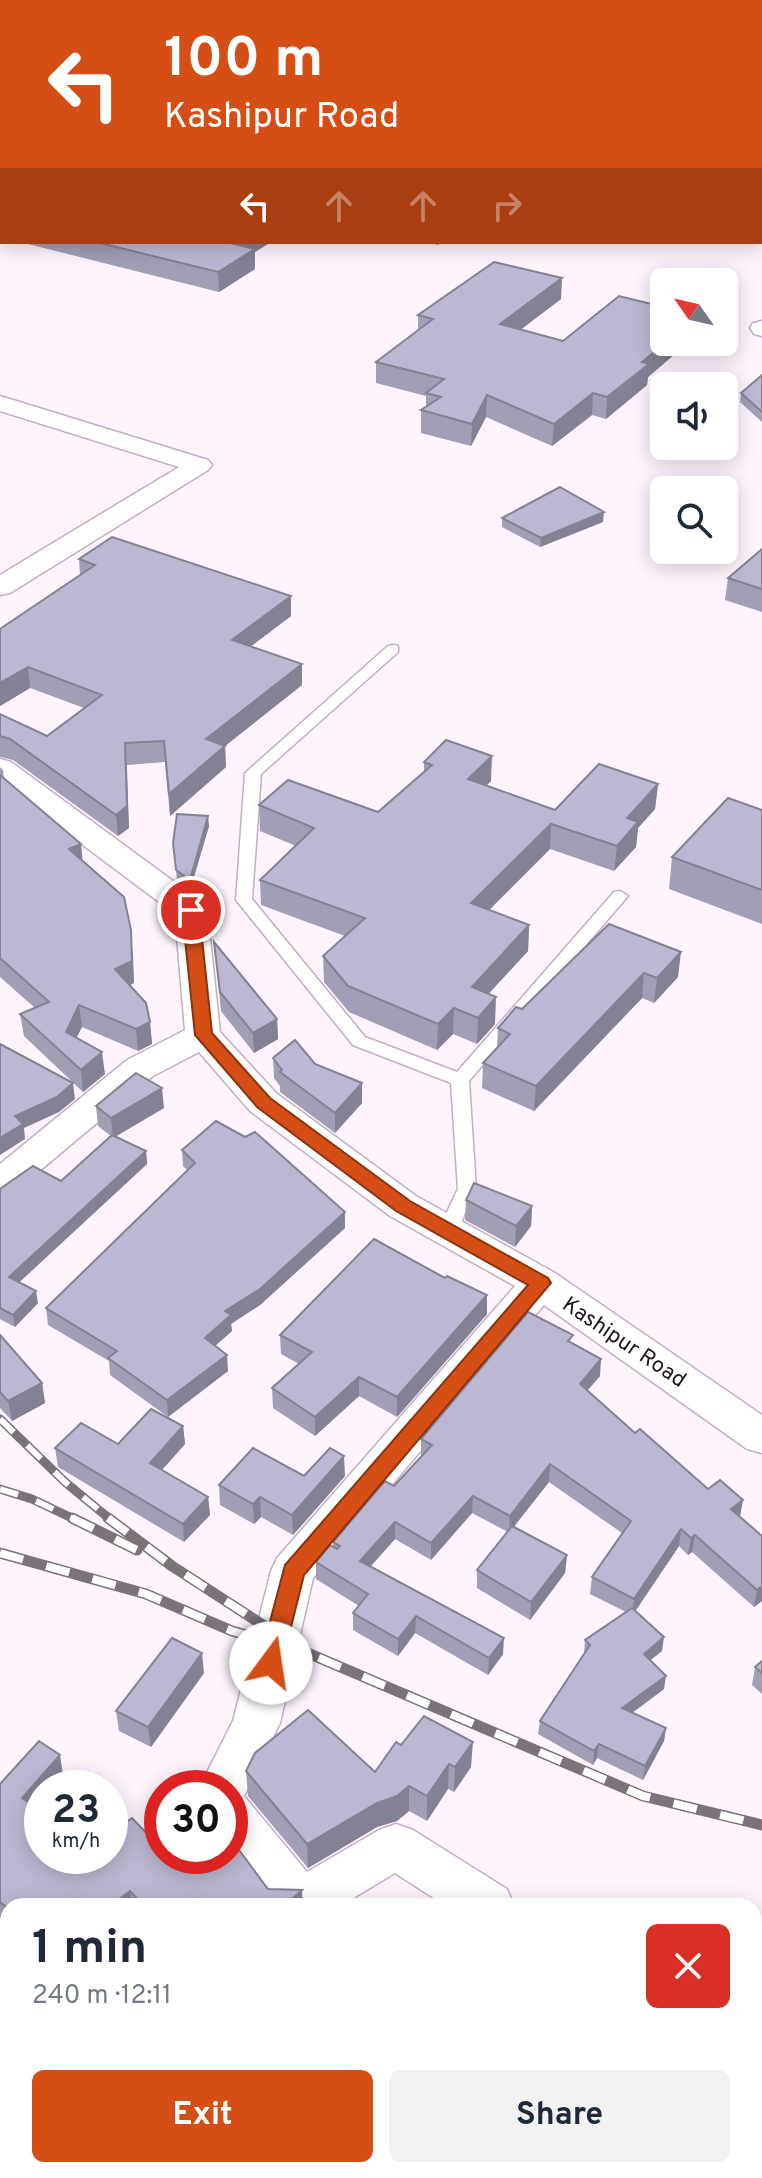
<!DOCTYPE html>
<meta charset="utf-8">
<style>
:root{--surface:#fff;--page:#f2f2f3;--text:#1f2937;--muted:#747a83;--accent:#d44e16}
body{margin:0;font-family:Overpass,sans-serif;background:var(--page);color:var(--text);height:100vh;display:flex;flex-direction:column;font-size:30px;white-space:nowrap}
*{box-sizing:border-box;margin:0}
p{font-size:26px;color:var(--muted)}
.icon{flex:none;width:44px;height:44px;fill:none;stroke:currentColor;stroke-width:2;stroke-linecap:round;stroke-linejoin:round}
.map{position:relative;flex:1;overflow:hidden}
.sheet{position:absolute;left:0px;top:1898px;width:762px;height:280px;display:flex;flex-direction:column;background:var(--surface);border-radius:24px 24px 0 0;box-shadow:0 4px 20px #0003}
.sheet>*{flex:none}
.banner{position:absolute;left:0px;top:0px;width:762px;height:244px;box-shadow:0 4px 20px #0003;background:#d44e16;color:#fff;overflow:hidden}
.needle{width:52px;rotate:304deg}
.controls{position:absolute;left:650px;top:268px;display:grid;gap:16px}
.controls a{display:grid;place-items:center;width:88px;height:88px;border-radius:12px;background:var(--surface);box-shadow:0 4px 20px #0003;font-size:40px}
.speed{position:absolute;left:24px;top:1770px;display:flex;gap:16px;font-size:40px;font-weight:700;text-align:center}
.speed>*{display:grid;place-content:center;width:104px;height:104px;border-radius:50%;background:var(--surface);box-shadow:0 4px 20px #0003;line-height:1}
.speed small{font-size:20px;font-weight:400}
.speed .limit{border:12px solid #d22;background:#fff;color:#111}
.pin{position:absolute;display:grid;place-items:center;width:68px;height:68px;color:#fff;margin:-34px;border:4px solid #fff;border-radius:50%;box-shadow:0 2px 8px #0007}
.me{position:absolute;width:88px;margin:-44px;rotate:14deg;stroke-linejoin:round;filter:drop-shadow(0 0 6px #0008)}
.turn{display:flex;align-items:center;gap:28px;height:168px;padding:0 32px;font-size:36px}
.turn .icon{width:104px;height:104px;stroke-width:2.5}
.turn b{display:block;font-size:56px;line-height:68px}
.lanes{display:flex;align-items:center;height:76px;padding:0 32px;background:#0003;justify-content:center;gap:40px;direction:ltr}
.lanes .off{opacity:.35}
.round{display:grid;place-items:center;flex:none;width:84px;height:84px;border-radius:12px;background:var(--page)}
.head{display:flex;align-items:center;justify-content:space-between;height:136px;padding:0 32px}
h1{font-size:48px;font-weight:700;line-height:60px}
.cta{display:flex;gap:16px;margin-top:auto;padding:16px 32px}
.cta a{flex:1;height:92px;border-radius:12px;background:var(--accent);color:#fff;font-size:32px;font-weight:700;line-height:92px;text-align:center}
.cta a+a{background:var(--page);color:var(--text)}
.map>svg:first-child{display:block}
.water{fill:#68f1f3}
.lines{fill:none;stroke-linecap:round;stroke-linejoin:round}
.service-casing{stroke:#c4aec4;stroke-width:3}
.minor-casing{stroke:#c4aec4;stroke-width:3}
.service{fill:#fff;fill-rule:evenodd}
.minor{fill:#fff;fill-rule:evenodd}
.rail-far1-casing{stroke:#7b727b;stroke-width:9}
.rail-casing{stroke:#7b727b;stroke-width:11}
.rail-far1{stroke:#fff;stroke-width:6;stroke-dasharray:19;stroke-linecap:butt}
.rail{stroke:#fff;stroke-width:8;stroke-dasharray:24;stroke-linecap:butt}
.wall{fill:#a29eb5}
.shaded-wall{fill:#848194}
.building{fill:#bcb8d3;stroke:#848194;stroke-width:2}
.route{fill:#d44e16;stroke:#8a330e;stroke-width:2}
.labels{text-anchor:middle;stroke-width:6;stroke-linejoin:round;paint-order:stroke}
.street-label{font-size:22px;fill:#1f171f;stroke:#fff}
</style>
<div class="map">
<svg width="762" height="2178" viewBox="0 0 762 2178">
<rect width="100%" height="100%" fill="#fdf4fd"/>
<polygon class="water" points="0,0 366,0 2,2 0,171"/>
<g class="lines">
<defs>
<g id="service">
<polygon points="671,0 687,0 689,2 673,2"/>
<rect x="760" y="14" width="2" height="6"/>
<polygon points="393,645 398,646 398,652 261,774 252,899 365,1037 457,1072 614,892 620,891 628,896 469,1081 476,1189 455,1236 441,1236 438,1231 458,1189 451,1083 353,1045 236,900 245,773 388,646"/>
</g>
<g id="minor">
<polygon points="762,321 762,336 754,334 750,328 753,323"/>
<polygon points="0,396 208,460 212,465 208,470 10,593 0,595 0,575 179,467 0,411"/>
<polygon points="0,759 11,762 203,903 207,910 220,1032 276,1093 416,1196 555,1273 762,1415 762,1453 747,1449 544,1305 313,1578 280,1723 244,1796 307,1872 379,1830 396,1824 413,1830 507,1889 514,1906 446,1906 395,1873 340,1906 272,1906 230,1850 230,1788 199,1788 233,1721 271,1571 277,1558 515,1286 390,1216 250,1111 199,1052 153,1076 13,1193 0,1197 0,1164 127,1060 185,1030 175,914 0,783"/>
<polygon points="762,1975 762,2033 754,2036 754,1978"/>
<polygon points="0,2017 8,2021 8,2077 0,2074"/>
<polygon points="8,2149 8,2170 51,2170 48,2178 0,2178 0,2155"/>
</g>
</defs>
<use href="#service" class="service-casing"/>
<use href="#minor" class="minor-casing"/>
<use href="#service" class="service"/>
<use href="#minor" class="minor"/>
<defs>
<g id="rail-far1">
<polyline points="0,1419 65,1482 111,1520"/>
<polyline points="0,1489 32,1499 76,1520"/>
</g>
<g id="rail">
<polyline points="72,1518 137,1550"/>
<polyline points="108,1518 172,1566 286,1640"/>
<polyline points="0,1553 146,1594 232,1631 303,1651 643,1796 762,1825"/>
</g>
</defs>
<use href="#rail-far1" class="rail-far1-casing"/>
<use href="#rail" class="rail-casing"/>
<use href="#rail-far1" class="rail-far1"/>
<use href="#rail" class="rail"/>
</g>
<g class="wall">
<polygon points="519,0 552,0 551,2"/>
<polygon points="709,0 762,0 762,11 760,10 760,2 719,2"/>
<polygon points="0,188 2,189 2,237 0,237"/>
<polygon points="20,242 271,242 255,252 255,269 219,292"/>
<polygon points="424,242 443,242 438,245"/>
<polygon points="561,299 520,330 563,341 689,342 648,377 647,385 606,419 592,415 552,446 486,417 471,446 421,433 421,410 426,407 426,396 376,383 376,362 418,331 418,315"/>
<polygon points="762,375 762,422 740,402 741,393"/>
<polygon points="502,518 603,522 540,547 502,527"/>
<polygon points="762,549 762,612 725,600 728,578"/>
<polygon points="79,559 291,616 251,646 302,664 302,685 225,746 226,767 170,816 165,762 127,765 129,828 118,836 13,760 0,757 0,714 47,736 84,708 30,688 0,706 80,575"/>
<polygon points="424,762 491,781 486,786 555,810 658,784 655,809 638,828 636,847 614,871 550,849 489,910 529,925 528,951 488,994 495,1024 477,1044 453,1034 437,1050 349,1012 324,982 323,956 345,936 261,905 260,880 296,846 260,831 259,805 378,812 424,772"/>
<polygon points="0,767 3,770 4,779 83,861 133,952 134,983 130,985 150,1022 152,1044 138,1051 82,1027 76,1038 105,1074 83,1092 24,1036 20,1014 35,1008 0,977"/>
<polygon points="762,810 762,924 669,889 672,857"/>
<polygon points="209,826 190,890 177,880 173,843"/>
<polygon points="609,924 678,977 654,1003 642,998 534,1111 482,1088 483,1063 497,1048 498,1028 522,1009"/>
<polygon points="214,942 277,1019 278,1039 254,1053 221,1011"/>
<polygon points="273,1058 315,1064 362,1083 362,1103 335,1133 280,1092 280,1086 274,1078"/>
<polygon points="96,1106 164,1108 116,1136 146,1151 147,1164 19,1282 38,1303 15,1327 0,1319 0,1189 61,1181 111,1136 98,1126"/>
<polygon points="182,1150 345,1212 345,1228 260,1305 231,1324 232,1331 215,1346 228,1371 168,1417 110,1375 109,1361 48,1325 46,1308 187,1170 183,1166"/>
<polygon points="466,1200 532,1206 531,1226 515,1247 465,1220"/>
<polygon points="487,1314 397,1417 359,1396 315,1436 273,1408 272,1388 299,1364 281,1354 280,1335"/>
<polygon points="0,1335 42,1383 45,1403 12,1421 0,1408"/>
<polygon points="572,1343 600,1376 587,1391 635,1433 740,1517 762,1601 754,1607 692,1552 688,1555 679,1546 635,1611 662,1651 650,1660 664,1689 632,1713 666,1728 664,1741 643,1780 597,1758 593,1765 538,1734 540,1721 584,1654 585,1640 626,1612 590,1594 592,1577 622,1533 549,1482 513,1527 567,1555 565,1573 530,1620 477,1588 477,1570 508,1532 472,1513 431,1560 395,1539 370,1567 503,1654 488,1675 415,1633 398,1656 353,1630 353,1613 359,1606 316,1579 316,1562 333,1547 333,1542 394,1486 421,1456 421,1439"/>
<polygon points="183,1426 185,1444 162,1470 208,1497 210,1515 184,1542 58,1467 55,1448 118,1444"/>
<polygon points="304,1476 345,1476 293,1535 261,1517 254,1524 220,1505 219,1485"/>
<polygon points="762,1661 762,1694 752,1685 755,1667"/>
<polygon points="204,1673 151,1747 119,1731 116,1711"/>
<polygon points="401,1745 471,1767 454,1792 448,1789 427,1821 409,1811 397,1821 377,1827 308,1868 248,1796 246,1771 375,1772"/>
<polygon points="63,1775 52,1788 42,1788 42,1799 35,1807 42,1856 157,1844 268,1889 303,1906 8,1906 8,1924 0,1918 0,1784"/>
<polygon points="8,1988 8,2017 0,2016 0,1990 4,1993"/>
<polygon points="634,2170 725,2170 721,2178 632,2178"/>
</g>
<g class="shaded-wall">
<polygon points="238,242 271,242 255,252 255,269 219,292 218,272 234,244"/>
<polygon points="562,278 561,299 499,346 500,324"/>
<polygon points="666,342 689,342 648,377 647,385 606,419 607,397 642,362"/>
<polygon points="593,393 592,415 552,446 554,424"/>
<polygon points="487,395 486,417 471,446 472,424"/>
<polygon points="604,512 603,522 540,547 541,538"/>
<polygon points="291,596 291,616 233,660 232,640"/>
<polygon points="302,664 302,685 225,746 226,767 170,816 169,794 206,739"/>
<polygon points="28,667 30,688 0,706 0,683"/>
<polygon points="125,743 129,828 118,836 116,815"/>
<polygon points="492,756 491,781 467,804 468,779"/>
<polygon points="658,784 655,809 638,828 636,847 614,871 617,846 627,818"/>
<polygon points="208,816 209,826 190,890 190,880"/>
<polygon points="551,824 550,849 470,929 471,903"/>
<polygon points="81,844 83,865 69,849"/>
<polygon points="529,925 528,951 471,1013 472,987"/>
<polygon points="131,930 134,983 117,991 115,969"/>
<polygon points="681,952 678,977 654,1003 657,978"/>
<polygon points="644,973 642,998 534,1111 536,1086"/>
<polygon points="496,997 495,1024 477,1044 478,1018"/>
<polygon points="79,1005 82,1027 68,1054 66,1032"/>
<polygon points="454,1008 453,1034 437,1050 438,1024"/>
<polygon points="277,1019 278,1039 254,1053 253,1033"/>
<polygon points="150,1022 152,1044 138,1051 136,1029"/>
<polygon points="102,1052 105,1074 83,1092 81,1070"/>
<polygon points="73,1083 75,1099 59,1112 24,1128 25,1139 0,1155 0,1138 15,1116"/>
<polygon points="362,1083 362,1103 335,1133 335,1113"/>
<polygon points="162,1088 164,1108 113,1138 111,1118"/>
<polygon points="146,1151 147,1164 11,1290 9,1277"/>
<polygon points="532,1206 531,1226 515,1247 516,1226"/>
<polygon points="345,1212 345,1228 260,1305 231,1324 232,1331 206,1354 205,1338 225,1311"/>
<polygon points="36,1291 38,1303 15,1327 13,1315"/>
<polygon points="487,1295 487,1314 397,1417 397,1397"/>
<polygon points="227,1355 228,1371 168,1417 167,1400"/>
<polygon points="601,1359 600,1376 578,1401 580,1384"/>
<polygon points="359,1377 359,1396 315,1436 315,1417"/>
<polygon points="42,1383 45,1403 12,1421 8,1401"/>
<polygon points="183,1426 185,1444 152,1481 150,1463"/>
<polygon points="344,1456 345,1476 293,1535 292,1515"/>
<polygon points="550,1464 549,1482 509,1533 510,1516"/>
<polygon points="473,1496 472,1513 431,1560 431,1543"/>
<polygon points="208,1497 210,1515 184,1542 183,1524"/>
<polygon points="260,1497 261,1517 254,1524 253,1504"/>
<polygon points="743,1500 740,1517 731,1509"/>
<polygon points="395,1522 395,1539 360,1578 360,1561"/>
<polygon points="681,1529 679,1546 632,1616 634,1599"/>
<polygon points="695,1535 692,1552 688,1555 691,1538"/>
<polygon points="567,1555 565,1573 530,1620 531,1602"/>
<polygon points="762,1586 762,1601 754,1607 757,1590"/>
<polygon points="416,1616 415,1633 398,1656 398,1639"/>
<polygon points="664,1637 662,1651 642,1667 644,1654"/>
<polygon points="504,1638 503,1654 488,1675 489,1658"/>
<polygon points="202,1653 204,1673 151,1747 148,1727"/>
<polygon points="666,1676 664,1689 621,1721 622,1708"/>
<polygon points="666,1728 664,1741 643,1780 645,1766"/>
<polygon points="473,1742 471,1767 454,1792 455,1767"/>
<polygon points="599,1744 597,1758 593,1765 594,1751"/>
<polygon points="60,1755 63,1775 52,1788 42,1788 42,1799 26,1817 22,1798"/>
<polygon points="449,1764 448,1789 427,1821 427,1796"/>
<polygon points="409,1786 409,1811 397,1821 377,1827 308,1868 307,1844 377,1803"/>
<polygon points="302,1890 303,1906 284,1906"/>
<polygon points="130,1891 132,1906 110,1906"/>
<polygon points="261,1899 262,1906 253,1906"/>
<polygon points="762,2150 762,2156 753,2173 756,2161"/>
<polygon points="447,2170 463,2170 457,2178 441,2178"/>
</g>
<g class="building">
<polygon points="0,188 2,189 2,219 0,218"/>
<polygon points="96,242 238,242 234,244 255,249 218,272"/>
<polygon points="494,262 562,278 500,324 563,341 619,296 664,307 664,342 666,342 642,362 649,364 607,397 593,393 554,424 487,395 472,424 421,410 441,397 426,393 444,379 376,362 433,319 418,315"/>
<polygon points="762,375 762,412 741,393"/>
<polygon points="560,487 604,512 541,538 502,518"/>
<polygon points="112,537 291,596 232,640 302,664 206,739 225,746 169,794 164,741 125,743 127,806 116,815 10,739 0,736 0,714 47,736 102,695 28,667 0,683 0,629 95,565 79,559"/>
<polygon points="762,549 762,589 728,578"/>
<polygon points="446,740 492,756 468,779 555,810 599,764 658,784 627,818 638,822 617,846 551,824 471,903 529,925 472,987 496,997 478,1018 454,1008 438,1024 348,986 323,956 365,918 260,880 314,828 259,805 288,780 378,812 432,765 424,762"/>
<polygon points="0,775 81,844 69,849 124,897 131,930 132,961 115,969 146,1003 150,1022 136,1029 79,1005 66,1032 102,1052 81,1070 20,1014 49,1002 0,958"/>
<polygon points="728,798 762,810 762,890 672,857"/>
<polygon points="177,814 208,816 190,880 176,870 173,843"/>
<polygon points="609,924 681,952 657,978 644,973 536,1086 483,1063 510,1034 498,1028 516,1007 522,1009"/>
<polygon points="214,942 277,1019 253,1033 220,992"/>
<polygon points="295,1040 315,1064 362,1083 335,1113 280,1072 282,1070 273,1058"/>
<polygon points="0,1044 73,1083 57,1097 15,1116 23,1124 0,1138"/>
<polygon points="136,1073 162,1088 111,1118 96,1106"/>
<polygon points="216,1121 245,1137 255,1132 345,1212 260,1289 225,1311 231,1315 205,1338 227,1355 167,1400 108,1358 117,1351 46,1308 195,1163 182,1150"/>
<polygon points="112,1135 146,1151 9,1277 36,1291 13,1315 0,1308 0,1189 33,1166 61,1181"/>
<polygon points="474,1183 532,1206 516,1226 466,1200"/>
<polygon points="374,1239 445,1278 447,1276 487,1295 397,1397 359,1377 315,1417 272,1388 312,1352 280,1335"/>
<polygon points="528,1312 573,1335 568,1341 601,1359 580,1384 635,1433 640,1429 708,1489 720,1480 743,1500 731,1509 762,1536 762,1586 757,1590 695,1535 691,1538 681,1529 634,1599 592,1577 631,1521 550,1464 510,1516 473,1496 431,1543 395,1522 360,1561 504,1638 489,1658 416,1616 398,1639 353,1613 368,1594 316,1562 330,1545 337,1549 340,1546 333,1542 385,1481 394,1486 432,1445 421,1439"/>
<polygon points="0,1335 42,1383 8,1401 0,1392"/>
<polygon points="151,1409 183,1426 150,1463 208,1497 183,1524 55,1448 81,1423 118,1444"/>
<polygon points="253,1448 304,1476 330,1448 344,1456 292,1515 260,1497 253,1504 219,1485"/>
<polygon points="512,1526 567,1555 531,1602 477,1570"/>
<polygon points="632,1608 664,1637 644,1654 666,1676 622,1708 666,1728 645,1766 599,1744 594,1751 540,1721 590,1645 585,1640"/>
<polygon points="172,1638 202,1653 148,1727 116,1711"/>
<polygon points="762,1661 762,1673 755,1667"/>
<polygon points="308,1710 375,1772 396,1742 401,1745 424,1716 473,1742 455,1767 449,1764 427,1796 409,1786 397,1796 377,1803 307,1844 246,1771 255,1753"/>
<polygon points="39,1741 60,1755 22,1798 42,1811 42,1856 110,1856 110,1834 132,1818 157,1844 162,1840 162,1856 230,1856 230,1838 268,1889 302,1890 284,1906 268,1906 261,1899 253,1906 144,1906 130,1891 110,1906 8,1906 8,1908 0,1902 0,1784"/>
<polygon points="8,1988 8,2000 0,1998 0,1990 4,1993"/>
<polygon points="762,2025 762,2150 756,2161 754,2160 754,2051 756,2047 754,2046 754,2039"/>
<polygon points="43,2170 309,2170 317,2178 48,2178 42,2171"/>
<polygon points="363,2170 447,2170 441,2178 357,2178"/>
<polygon points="634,2170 722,2170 718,2178 647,2178 633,2173"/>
</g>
<polygon class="route" points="191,905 199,910 212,1033 270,1098 410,1201 548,1278 551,1283 304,1575 282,1663 279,1670 271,1673 262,1670 259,1663 285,1565 528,1285 396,1211 257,1107 195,1035 182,910"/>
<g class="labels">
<g class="street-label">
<text transform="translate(625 1341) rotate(34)" y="8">Kashipur Road</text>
</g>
</g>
</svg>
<div class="controls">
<a><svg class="needle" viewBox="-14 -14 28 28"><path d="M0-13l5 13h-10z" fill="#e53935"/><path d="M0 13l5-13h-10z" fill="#747a83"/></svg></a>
<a><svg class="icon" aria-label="sound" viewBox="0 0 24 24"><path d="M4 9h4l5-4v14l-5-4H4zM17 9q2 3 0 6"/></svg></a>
<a><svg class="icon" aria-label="search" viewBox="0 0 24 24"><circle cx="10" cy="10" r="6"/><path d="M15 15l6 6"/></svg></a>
</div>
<div class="speed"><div>23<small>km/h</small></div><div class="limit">30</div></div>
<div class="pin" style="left:191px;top:910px;background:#d93025"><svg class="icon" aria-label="arrive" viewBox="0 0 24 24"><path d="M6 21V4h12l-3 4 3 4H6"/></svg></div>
<svg class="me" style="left:271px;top:1663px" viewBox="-20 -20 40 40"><circle r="19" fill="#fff"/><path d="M0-13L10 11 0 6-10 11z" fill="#d44e16"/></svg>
<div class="banner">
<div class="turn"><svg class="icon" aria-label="left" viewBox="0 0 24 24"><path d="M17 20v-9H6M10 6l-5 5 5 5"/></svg><div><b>100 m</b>Kashipur Road</div></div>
<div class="lanes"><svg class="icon" aria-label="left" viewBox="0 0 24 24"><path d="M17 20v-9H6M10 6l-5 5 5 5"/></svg><svg class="icon off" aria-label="ahead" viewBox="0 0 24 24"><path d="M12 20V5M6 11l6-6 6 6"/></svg><svg class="icon off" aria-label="ahead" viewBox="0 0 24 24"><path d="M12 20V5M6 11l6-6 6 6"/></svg><svg class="icon off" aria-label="right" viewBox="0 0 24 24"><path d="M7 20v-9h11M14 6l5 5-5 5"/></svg></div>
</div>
<section class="sheet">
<div class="head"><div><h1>1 min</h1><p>240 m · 12:11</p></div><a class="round" style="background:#d93025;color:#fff"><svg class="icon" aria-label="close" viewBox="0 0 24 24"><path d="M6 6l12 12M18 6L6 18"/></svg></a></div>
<div class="cta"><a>Exit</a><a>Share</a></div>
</section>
</div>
